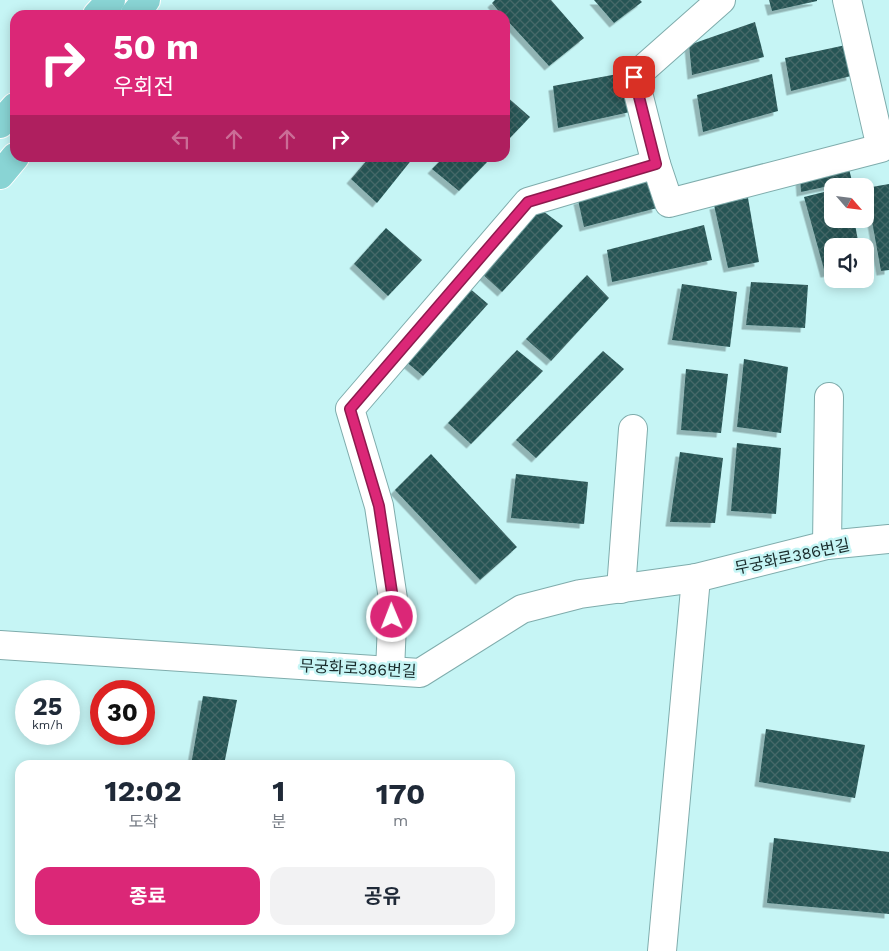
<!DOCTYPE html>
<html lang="ko">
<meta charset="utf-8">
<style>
:root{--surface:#fff;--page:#f2f2f3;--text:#1f2937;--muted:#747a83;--accent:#db2777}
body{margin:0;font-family:"Work Sans","Noto Sans KR",sans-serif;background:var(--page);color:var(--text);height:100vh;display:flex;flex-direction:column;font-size:19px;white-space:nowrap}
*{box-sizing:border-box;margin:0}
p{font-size:16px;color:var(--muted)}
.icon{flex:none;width:28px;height:28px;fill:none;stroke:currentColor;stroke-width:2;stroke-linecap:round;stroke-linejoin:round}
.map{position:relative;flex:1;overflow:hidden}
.details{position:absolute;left:15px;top:760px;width:500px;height:175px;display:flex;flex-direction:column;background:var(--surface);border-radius:15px;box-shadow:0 2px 12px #0003}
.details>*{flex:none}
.hud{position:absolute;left:10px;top:10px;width:500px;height:152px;border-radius:15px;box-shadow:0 2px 12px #0003;background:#db2777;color:#fff;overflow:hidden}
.needle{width:32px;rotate:118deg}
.fabs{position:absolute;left:824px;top:178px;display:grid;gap:10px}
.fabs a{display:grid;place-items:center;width:50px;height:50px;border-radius:10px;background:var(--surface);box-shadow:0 2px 12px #0003;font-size:25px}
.speed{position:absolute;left:15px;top:680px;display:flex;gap:10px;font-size:25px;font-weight:700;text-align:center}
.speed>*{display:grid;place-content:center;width:65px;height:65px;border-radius:50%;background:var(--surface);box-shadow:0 2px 12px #0003;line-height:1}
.speed small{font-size:12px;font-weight:400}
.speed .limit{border:8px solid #d22;background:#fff;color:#111}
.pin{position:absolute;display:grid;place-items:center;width:42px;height:42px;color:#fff;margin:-21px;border-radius:10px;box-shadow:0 2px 8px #0006}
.me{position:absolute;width:55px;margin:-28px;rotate:359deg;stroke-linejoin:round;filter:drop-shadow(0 0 4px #0008)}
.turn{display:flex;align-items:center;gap:18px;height:105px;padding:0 20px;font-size:22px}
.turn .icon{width:65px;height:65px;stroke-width:2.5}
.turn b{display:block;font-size:35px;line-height:42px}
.lanes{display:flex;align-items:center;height:48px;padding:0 20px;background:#0003;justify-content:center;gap:25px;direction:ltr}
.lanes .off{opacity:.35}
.eta{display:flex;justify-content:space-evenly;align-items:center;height:85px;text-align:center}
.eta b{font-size:30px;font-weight:700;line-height:35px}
.button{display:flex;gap:10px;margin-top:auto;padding:10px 20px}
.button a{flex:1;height:58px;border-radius:15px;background:var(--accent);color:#fff;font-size:20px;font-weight:700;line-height:58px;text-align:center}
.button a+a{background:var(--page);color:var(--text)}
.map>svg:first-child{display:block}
.building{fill:url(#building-cross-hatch);filter:url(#shadow)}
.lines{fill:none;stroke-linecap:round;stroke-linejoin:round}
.minor-casing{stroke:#7facac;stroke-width:30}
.major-casing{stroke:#fff;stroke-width:30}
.minor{stroke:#fff;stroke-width:28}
.major{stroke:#89d4d4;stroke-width:28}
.route-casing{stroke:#8e194d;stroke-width:12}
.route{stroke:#db2777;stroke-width:9}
.labels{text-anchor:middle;stroke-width:5;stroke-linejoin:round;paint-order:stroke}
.street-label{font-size:16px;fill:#182a2a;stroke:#c6f5f5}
</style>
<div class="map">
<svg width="889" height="951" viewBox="0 0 889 951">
<defs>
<pattern id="building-cross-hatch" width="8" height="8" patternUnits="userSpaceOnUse" patternTransform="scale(1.25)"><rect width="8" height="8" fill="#285454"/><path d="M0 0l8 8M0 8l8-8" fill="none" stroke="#456969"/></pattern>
<filter id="shadow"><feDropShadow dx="-4.5" dy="4.5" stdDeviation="0" flood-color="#0004"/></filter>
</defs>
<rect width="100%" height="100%" fill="#c6f5f5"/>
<g class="building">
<polygon points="495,0 551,0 584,38 549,66 505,18 505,15 502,15 492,3"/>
<polygon points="594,0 640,0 642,2 614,23"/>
<polygon points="769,0 817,0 817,1 772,11"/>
<polygon points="755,22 764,57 692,75 689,45"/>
<polygon points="846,45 851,76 791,91 785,58"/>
<polygon points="623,73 630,112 558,128 553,86"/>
<polygon points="772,74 778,111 703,132 697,95"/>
<polygon points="505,95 530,117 505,143"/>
<polygon points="369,158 413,158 377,203 351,179"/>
<polygon points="443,158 491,158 459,191 432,169"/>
<polygon points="848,165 852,181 801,192 800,177"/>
<polygon points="650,181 657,208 584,227 578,200"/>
<polygon points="889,184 889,270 881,271 866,188"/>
<polygon points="832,190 832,219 854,219 859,246 832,246 832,272 825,273 804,197"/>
<polygon points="748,198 759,262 728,268 714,205"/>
<polygon points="539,208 563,226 502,292 479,271"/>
<polygon points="704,225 712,260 612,282 607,250"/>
<polygon points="386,228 422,260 388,296 354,264"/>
<polygon points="587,275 609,298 551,361 526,339"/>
<polygon points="751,282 808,285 805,328 746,325"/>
<polygon points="682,284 737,292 730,347 672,340"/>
<polygon points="468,287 488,304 423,376 404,360"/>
<polygon points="517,350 543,371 471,444 448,423"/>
<polygon points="603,351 624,369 536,458 516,440"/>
<polygon points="744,359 788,367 781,433 737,427"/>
<polygon points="686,369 728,374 721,433 681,430"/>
<polygon points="737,443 781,448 776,514 731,511"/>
<polygon points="680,452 723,458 715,523 670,522"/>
<polygon points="431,454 517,547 480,580 395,490"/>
<polygon points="516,474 588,482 584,524 511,518"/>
<polygon points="203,696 237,700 224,765 191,765"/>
<polygon points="766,729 865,745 855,798 759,782"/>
<polygon points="774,838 889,852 889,914 767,903"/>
</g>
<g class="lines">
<defs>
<g id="minor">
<polyline points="721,0 634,77 656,164 669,203 881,148 847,0"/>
<polyline points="827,545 829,397"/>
<polyline points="621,589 633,429"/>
<polyline points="0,645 420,673 522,609 580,594 696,578 827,545 889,539"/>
<polyline points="390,671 393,599 379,506 350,409 528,202 656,164"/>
<polyline points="662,951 696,578"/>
</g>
<g id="major">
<polyline points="97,15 111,0"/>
<polyline points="134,15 146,0"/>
<polyline points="0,124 15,107"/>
<polyline points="0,175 15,157"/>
</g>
</defs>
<use href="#minor" class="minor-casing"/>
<use href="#major" class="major-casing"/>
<use href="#minor" class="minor"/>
<use href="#major" class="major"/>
</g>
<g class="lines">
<defs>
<polyline id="route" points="392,617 393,599 379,506 350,409 528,202 656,164 634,77"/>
</defs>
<use href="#route" class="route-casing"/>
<use href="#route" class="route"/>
</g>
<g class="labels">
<g class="street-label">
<text transform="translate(792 556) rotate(-12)" y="6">무궁화로386번길</text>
<text transform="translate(358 668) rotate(3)" y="6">무궁화로386번길</text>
</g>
</g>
</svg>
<div class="fabs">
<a><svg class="needle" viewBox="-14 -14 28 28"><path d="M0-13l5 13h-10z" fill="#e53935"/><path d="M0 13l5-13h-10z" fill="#747a83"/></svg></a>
<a><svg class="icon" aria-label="sound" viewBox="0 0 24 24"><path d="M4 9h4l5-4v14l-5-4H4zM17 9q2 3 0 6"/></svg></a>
</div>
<div class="speed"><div>25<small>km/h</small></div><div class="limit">30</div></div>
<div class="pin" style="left:634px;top:77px;background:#d93025"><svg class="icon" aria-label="arrive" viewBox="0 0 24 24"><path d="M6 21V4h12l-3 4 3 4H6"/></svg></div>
<svg class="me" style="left:392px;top:617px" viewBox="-20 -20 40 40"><circle r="17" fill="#db2777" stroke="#fff" stroke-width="3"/><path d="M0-11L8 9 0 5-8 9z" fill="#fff"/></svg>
<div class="hud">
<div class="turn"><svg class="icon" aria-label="right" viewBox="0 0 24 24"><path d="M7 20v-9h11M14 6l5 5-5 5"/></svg><div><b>50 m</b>우회전</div></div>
<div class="lanes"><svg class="icon off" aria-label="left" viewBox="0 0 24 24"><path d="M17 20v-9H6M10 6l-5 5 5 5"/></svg><svg class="icon off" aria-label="ahead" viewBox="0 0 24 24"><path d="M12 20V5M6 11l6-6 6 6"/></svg><svg class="icon off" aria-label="ahead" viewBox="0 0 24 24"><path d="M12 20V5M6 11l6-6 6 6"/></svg><svg class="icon" aria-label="right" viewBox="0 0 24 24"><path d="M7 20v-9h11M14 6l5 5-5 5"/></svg></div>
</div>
<section class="details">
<div class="eta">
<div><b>12:02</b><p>도착</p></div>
<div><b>1</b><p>분</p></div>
<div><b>170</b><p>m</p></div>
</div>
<div class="button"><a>종료</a><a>공유</a></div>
</section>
</div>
